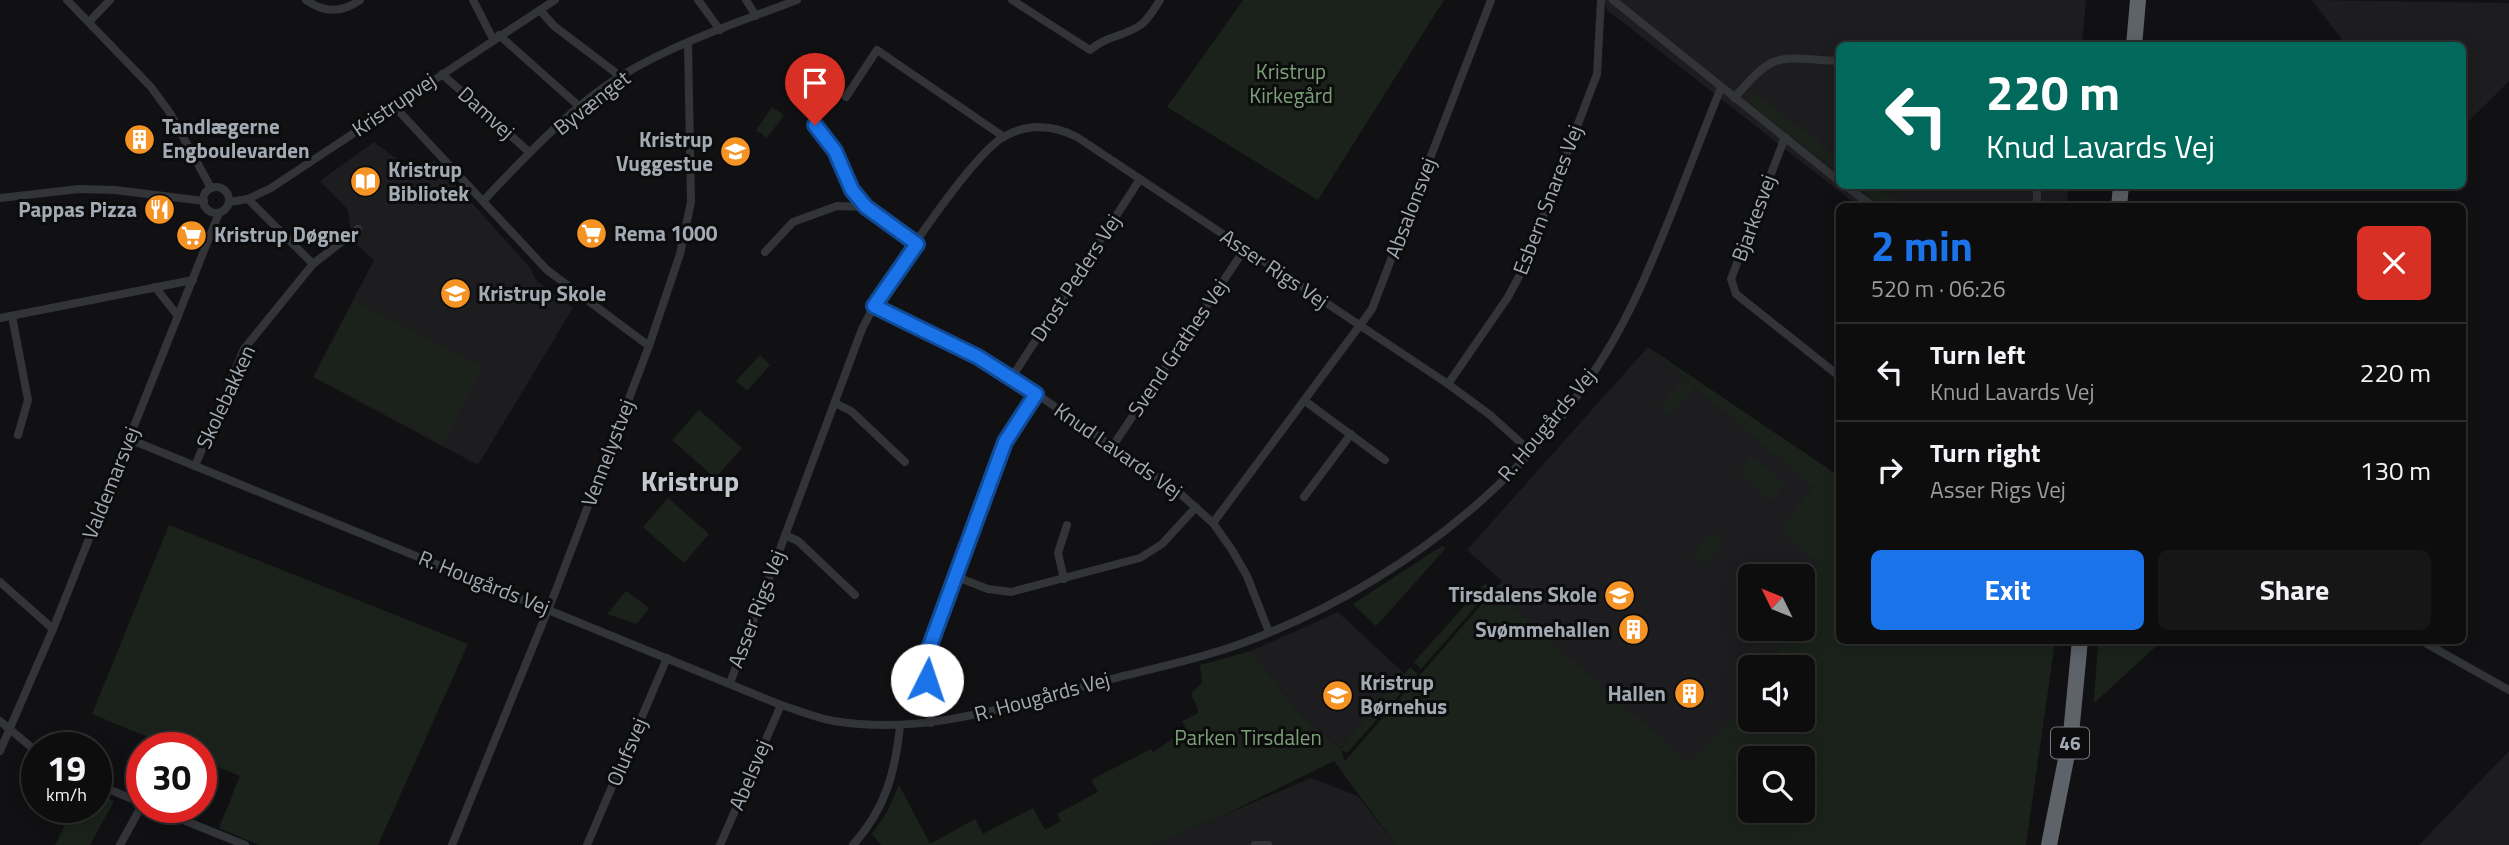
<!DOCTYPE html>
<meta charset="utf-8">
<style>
:root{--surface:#0d0d0e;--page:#161617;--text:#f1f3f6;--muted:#9a9c9e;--line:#2d2d2e;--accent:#1a73e8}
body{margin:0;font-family:"Titillium Web",sans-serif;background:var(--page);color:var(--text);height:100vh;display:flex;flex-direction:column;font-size:26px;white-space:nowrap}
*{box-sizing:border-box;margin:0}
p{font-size:23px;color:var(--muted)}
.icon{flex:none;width:38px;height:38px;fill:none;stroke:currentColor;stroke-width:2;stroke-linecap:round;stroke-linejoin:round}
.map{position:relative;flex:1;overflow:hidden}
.drawer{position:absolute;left:1836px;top:203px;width:630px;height:441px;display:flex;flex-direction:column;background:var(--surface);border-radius:10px;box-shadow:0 4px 18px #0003,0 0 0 2px var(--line)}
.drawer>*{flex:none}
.top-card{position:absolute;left:1836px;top:42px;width:630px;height:147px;border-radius:10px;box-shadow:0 4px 18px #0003,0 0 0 2px var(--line);background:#00695c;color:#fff;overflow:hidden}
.needle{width:46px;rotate:313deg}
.fabs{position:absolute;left:1738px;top:564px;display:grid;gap:14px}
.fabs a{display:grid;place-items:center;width:77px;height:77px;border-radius:10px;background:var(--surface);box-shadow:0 4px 18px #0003,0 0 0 2px var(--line);font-size:35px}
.speed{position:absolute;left:21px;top:732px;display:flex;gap:14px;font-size:35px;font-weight:700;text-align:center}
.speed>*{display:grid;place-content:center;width:91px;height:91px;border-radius:50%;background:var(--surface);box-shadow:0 4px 18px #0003,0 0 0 2px var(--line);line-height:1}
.speed small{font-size:18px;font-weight:400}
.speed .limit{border:10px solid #d22;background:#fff;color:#111}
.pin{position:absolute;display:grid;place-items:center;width:60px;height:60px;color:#fff;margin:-72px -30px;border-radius:50% 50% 50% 0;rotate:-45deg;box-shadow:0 0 7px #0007}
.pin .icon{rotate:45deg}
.me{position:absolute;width:77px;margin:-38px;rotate:4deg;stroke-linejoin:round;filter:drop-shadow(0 0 5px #0008)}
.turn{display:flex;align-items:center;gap:24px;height:147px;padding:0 35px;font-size:32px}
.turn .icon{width:91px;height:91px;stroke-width:2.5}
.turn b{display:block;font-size:49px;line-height:60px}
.round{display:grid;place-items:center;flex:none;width:74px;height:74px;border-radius:10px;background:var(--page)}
.head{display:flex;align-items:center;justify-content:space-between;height:119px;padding:0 35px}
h1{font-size:42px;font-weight:700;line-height:52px;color:var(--accent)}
.action{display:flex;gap:14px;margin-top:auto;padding:14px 35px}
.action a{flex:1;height:80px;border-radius:10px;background:var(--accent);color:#fff;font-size:28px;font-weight:700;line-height:80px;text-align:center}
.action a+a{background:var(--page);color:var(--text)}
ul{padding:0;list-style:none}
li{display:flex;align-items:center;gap:21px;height:98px;padding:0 35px;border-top:2px solid var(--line)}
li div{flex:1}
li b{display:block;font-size:26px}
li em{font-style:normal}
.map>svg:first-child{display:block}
.built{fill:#1d1d20;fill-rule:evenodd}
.green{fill:#1b221b;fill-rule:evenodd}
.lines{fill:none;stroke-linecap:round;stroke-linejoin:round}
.street{stroke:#323438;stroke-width:8}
.highway{stroke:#5e6269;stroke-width:16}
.route-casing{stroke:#114b97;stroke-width:18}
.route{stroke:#1a73e8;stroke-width:12}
.labels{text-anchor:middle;stroke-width:6;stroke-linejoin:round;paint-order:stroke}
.shield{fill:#0c0c0d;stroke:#757b82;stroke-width:2}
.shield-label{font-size:19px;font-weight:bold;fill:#a2aab4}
.park-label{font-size:21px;fill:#7ba078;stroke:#0c0c0d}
.street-label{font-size:21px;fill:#a2aab4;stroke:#0c0c0d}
.poi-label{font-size:21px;font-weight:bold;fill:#a2aab4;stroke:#0c0c0d;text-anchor:start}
.district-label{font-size:28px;font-weight:bold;fill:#c3c8d0;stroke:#0c0c0d}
</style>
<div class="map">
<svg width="2509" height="845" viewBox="0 0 2509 845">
<rect width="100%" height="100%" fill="#111113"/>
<g class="built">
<polygon points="1603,0 2086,0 2082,45 1839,46 1839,186 2069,186 2066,206 1858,206 1607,10"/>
<polygon points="2312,0 2509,3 2509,81 2462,128 2462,46 2346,45"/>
<polygon points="374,142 418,175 434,160 530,268 536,280 573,308 478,465 313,377 374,260 352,241 348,210 320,181"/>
<path d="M1648,347L1815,488L1818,565L1803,584L1802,576H1750V628H1783L1791,635L1764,667H1750V683L1739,696L1750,719H1802V667L1839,640L1967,641L1936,845L1345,761L1502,581L1467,550ZM1750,758H1802V810H1750Z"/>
<polygon points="1338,612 1406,675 1341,749 1302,716 1251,651"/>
<polygon points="2509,751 2509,845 2419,845"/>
<polygon points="1311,778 1358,796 1396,845 1153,845"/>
</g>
<g class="green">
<polygon points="1243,0 1444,0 1318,200 1167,107"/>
<polygon points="1753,92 1839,158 1839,172 1754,108 1748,98"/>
<polygon points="772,107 784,115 767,138 756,130"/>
<polygon points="1857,186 1875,186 1902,206 1883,206"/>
<polygon points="354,301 482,367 443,443 314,377"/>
<path d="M1648,347L1839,476V640L2055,641L2026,845H1396L1334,761L1228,813L1153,845H881L872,834L887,812L899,785L930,844L975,819L983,834L1033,808L1045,830L1061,821L1057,814L1098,792L1091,780L1151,749L1153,752L1183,732L1185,727L1182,721L1197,714L1198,709L1191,694L1202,682L1200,665L1251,651L1302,716L1341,749L1410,667L1418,674L1347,753L1341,750L1345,761L1491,594L1497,595L1690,764L1744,703L1739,696L1750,683V719H1802V667H1764L1791,635L1783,628H1802L1803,584L1818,565L1779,529L1814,488ZM1750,758H1802V810H1750Z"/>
<polygon points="760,355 770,365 747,391 736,381"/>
<polygon points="1684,380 1693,389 1669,416 1659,407"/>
<polygon points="699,410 742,448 715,478 672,440"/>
<polygon points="1752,456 1785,485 1771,501 1738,471"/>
<polygon points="668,498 709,534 684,563 643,527"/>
<polygon points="169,525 468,644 378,845 259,845 219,828 240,776 201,760 201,747 172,747 92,714"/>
<polygon points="1713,532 1726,543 1705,566 1693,555"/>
<polygon points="1442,546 1446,548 1376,626 1353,604"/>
<polygon points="1485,583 1491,589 1421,669 1414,662"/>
<polygon points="626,591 649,608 637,624 607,614"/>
<polygon points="2098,641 2098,640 2162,641 2094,703"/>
<polygon points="96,793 114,801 90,845 55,845 74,807 96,807"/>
</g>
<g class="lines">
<g class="street">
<polyline points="67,0 151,87 170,113 211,188"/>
<path d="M306,0C324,13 342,13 360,0"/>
<polyline points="473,0 493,39"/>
<polyline points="698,0 720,30"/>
<polyline points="746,0 756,16"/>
<path d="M1012,0L1090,50C1107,35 1127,36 1142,24C1149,18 1155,8 1160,0"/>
<polyline points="1613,0 1839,181"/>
<polyline points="540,10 554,26 620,76"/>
<polyline points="89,22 110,0"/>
<polyline points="499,35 581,108"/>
<polyline points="442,74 529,152"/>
<polyline points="846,97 877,50 1004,137"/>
<path d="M1734,98C1777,49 1776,58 1839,61"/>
<polyline points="394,106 547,270 649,346"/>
<polyline points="815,125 835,151 852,190 866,207"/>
<polyline points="1785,137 1731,279 1736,294 1839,376"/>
<polyline points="1846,186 1872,206"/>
<circle cx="216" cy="200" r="13"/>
<polyline points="0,198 79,189 115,190 204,201"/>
<path d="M483,201C520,162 574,104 621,76C675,43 739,22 797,0"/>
<polyline points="229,202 248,199 271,188 555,0"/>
<polyline points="2037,206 2037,186"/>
<polyline points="765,252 793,222 837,206 866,207 917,244"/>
<polyline points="313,264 358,229"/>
<polyline points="155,287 178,316"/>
<polyline points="874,306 978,357 1012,377 1176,490 1213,523 1232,550 1247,576 1269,632"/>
<polyline points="12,316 28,400 18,435"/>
<polyline points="0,318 193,280"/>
<polyline points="1012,377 1140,179"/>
<polyline points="1448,384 1508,297 1523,269 1597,74 1601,0"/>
<polyline points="1305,401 1385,460"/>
<polyline points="835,403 851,411 905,462"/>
<path d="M129,439L781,705C798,710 816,718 834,721C924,736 1010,706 1096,683C1144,670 1194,661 1240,644C1405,584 1558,461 1634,301C1667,232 1692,158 1721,88"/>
<polyline points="1112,447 1244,250"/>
<polyline points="195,466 244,349 313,264 248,199"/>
<polyline points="1304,497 1351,434"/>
<polyline points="1213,523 1372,309 1491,0"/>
<polyline points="785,535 798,541 855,595"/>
<polyline points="954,576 988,589 1011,592 1140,558 1162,544 1196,507"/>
<polyline points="1064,579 1058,553 1067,525"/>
<polyline points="0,582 53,629"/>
<polyline points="2420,640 2509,690"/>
<path d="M730,683L862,329L874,306C896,270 972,154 1005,136C1029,123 1053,125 1077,137L1448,384L1490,415L1530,451"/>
<polyline points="0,721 37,752"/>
<polyline points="931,723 925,659 1005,442 1036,394"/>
<polyline points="0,751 53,629 219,213"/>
<polyline points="96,784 142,803"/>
<polyline points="151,807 245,845"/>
<polyline points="120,845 142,805"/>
<polyline points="452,845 556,590 649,346 680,254 691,202 688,44"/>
<polyline points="587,845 667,658"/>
<polyline points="720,845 781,705"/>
<path d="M853,845C885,809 895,774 900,726"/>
<polyline points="1255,845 1268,845"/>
</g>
<g class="highway">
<polyline points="2134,46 2138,0"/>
<polyline points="2119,206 2121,186"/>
<polyline points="2049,845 2071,734 2080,640"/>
</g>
</g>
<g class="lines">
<defs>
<polyline id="route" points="815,125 835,151 852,190 866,207 917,244 874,306 978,357 1036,394 1005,442 925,659 927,680"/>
</defs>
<use href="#route" class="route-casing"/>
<use href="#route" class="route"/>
</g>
<defs>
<symbol id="building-disc" viewBox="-11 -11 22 22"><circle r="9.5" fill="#f69325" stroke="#0c0c0d"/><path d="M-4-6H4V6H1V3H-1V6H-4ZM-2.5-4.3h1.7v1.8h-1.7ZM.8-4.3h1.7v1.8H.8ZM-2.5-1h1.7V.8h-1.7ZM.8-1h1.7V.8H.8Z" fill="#fff"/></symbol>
<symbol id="school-disc" viewBox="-11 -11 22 22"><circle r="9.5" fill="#f69325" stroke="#0c0c0d"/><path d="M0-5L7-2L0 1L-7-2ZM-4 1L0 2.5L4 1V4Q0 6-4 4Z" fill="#fff"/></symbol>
<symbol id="library-disc" viewBox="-11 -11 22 22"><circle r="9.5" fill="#f69325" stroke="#0c0c0d"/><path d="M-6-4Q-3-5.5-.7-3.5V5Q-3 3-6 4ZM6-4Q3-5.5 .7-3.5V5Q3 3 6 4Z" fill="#fff"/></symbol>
<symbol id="restaurant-disc" viewBox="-11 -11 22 22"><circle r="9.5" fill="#f69325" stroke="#0c0c0d"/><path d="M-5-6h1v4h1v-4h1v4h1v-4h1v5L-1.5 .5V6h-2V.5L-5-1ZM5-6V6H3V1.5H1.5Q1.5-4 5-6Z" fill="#fff"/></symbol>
<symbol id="supermarket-disc" viewBox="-11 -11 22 22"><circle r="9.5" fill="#f69325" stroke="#0c0c0d"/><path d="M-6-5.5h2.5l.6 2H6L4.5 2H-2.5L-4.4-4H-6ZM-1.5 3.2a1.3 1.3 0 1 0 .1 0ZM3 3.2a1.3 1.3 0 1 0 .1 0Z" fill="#fff"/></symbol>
</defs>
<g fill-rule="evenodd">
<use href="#building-disc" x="122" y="122" width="35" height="35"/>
<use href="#school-disc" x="718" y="134" width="35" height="35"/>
<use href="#library-disc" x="348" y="164" width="35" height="35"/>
<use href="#restaurant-disc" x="142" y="192" width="35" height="35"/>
<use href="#supermarket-disc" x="574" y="216" width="35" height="35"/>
<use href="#supermarket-disc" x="174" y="218" width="35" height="35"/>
<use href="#school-disc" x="438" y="276" width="35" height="35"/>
<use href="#school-disc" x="1602" y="578" width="35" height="35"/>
<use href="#building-disc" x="1616" y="612" width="35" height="35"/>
<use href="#building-disc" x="1672" y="676" width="35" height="35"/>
<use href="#school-disc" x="1320" y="678" width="35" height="35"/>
</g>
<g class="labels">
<rect class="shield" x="2051" y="727.5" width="38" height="31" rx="5"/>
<g class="shield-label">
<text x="2070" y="750">46</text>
</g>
<g class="park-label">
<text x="1291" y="79">Kristrup<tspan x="1291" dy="24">Kirkegård</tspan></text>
<text x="1248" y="745">Parken Tirsdalen</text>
</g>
<g class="street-label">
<text transform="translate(592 103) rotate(-38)" y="7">Byvænget</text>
<text transform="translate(394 105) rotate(-34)" y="7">Kristrupvej</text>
<text transform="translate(486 113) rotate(42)" y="7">Damvej</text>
<text transform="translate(1548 200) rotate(-69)" y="7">Esbern Snares Vej</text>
<text transform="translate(1411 208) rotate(-69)" y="7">Absalonsvej</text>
<text transform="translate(1754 218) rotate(-70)" y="7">Bjarkesvej</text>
<text transform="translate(1274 269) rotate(34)" y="7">Asser Rigs Vej</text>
<text transform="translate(1076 278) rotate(-57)" y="7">Drost Peders Vej</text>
<text transform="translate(1178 348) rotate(-56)" y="7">Svend Grathes Vej</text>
<text transform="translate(226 397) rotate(-65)" y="7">Skolebakken</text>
<text transform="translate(1547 425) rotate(-50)" y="7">R. Hougårds Vej</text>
<text transform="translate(1118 451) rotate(35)" y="7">Knud Lavards Vej</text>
<text transform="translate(608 453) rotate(-69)" y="7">Vennelystvej</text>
<text transform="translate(111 483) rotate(-68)" y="7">Valdemarsvej</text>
<text transform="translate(484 583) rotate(22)" y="7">R. Hougårds Vej</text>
<text transform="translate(757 609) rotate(-69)" y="7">Asser Rigs Vej</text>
<text transform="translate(1042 697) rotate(-15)" y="7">R. Hougårds Vej</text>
<text transform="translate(627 752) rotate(-67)" y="7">Olufsvej</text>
<text transform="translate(750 775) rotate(-67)" y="7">Abelsvej</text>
</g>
<g class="poi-label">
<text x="162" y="134">Tandlægerne<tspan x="162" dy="24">Engboulevarden</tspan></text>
<text x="713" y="147" text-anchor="end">Kristrup<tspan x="713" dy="24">Vuggestue</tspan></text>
<text x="388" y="177">Kristrup<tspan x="388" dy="24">Bibliotek</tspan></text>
<text x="137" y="217" text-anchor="end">Pappas Pizza</text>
<text x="614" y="241">Rema 1000</text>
<text x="214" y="242">Kristrup Døgner</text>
<text x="478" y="301">Kristrup Skole</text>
<text x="1597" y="602" text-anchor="end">Tirsdalens Skole</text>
<text x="1610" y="637" text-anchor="end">Svømmehallen</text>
<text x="1360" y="690">Kristrup<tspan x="1360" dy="24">Børnehus</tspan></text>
<text x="1666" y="701" text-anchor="end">Hallen</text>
</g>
<g class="district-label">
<text x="690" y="491">Kristrup</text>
</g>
</g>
</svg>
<div class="fabs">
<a><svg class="needle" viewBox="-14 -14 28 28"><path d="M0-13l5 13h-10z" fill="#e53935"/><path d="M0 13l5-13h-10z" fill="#9a9c9e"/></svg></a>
<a><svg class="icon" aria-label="sound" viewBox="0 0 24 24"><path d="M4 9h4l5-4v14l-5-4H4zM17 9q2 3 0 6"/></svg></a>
<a><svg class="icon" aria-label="search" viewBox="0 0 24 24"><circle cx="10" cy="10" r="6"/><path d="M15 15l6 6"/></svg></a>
</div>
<div class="speed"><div>19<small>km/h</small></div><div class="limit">30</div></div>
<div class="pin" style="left:815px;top:125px;background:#d93025"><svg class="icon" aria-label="arrive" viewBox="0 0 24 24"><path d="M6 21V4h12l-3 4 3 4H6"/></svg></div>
<svg class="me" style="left:927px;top:680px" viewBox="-20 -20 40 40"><circle r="19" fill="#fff"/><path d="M0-13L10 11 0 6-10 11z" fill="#1a73e8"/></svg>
<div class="top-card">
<div class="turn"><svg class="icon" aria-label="left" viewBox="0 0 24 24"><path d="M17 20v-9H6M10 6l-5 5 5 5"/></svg><div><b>220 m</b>Knud Lavards Vej</div></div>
</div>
<section class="drawer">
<div class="head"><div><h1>2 min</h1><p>520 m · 06:26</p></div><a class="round" style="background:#d93025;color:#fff"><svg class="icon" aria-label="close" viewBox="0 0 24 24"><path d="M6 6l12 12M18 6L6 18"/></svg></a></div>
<ul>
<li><svg class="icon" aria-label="left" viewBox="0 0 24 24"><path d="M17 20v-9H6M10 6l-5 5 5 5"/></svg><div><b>Turn left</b><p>Knud Lavards Vej</p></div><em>220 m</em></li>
<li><svg class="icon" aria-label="right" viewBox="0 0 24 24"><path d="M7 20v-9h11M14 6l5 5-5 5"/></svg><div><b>Turn right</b><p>Asser Rigs Vej</p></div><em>130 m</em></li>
</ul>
<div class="action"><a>Exit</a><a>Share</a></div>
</section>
</div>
